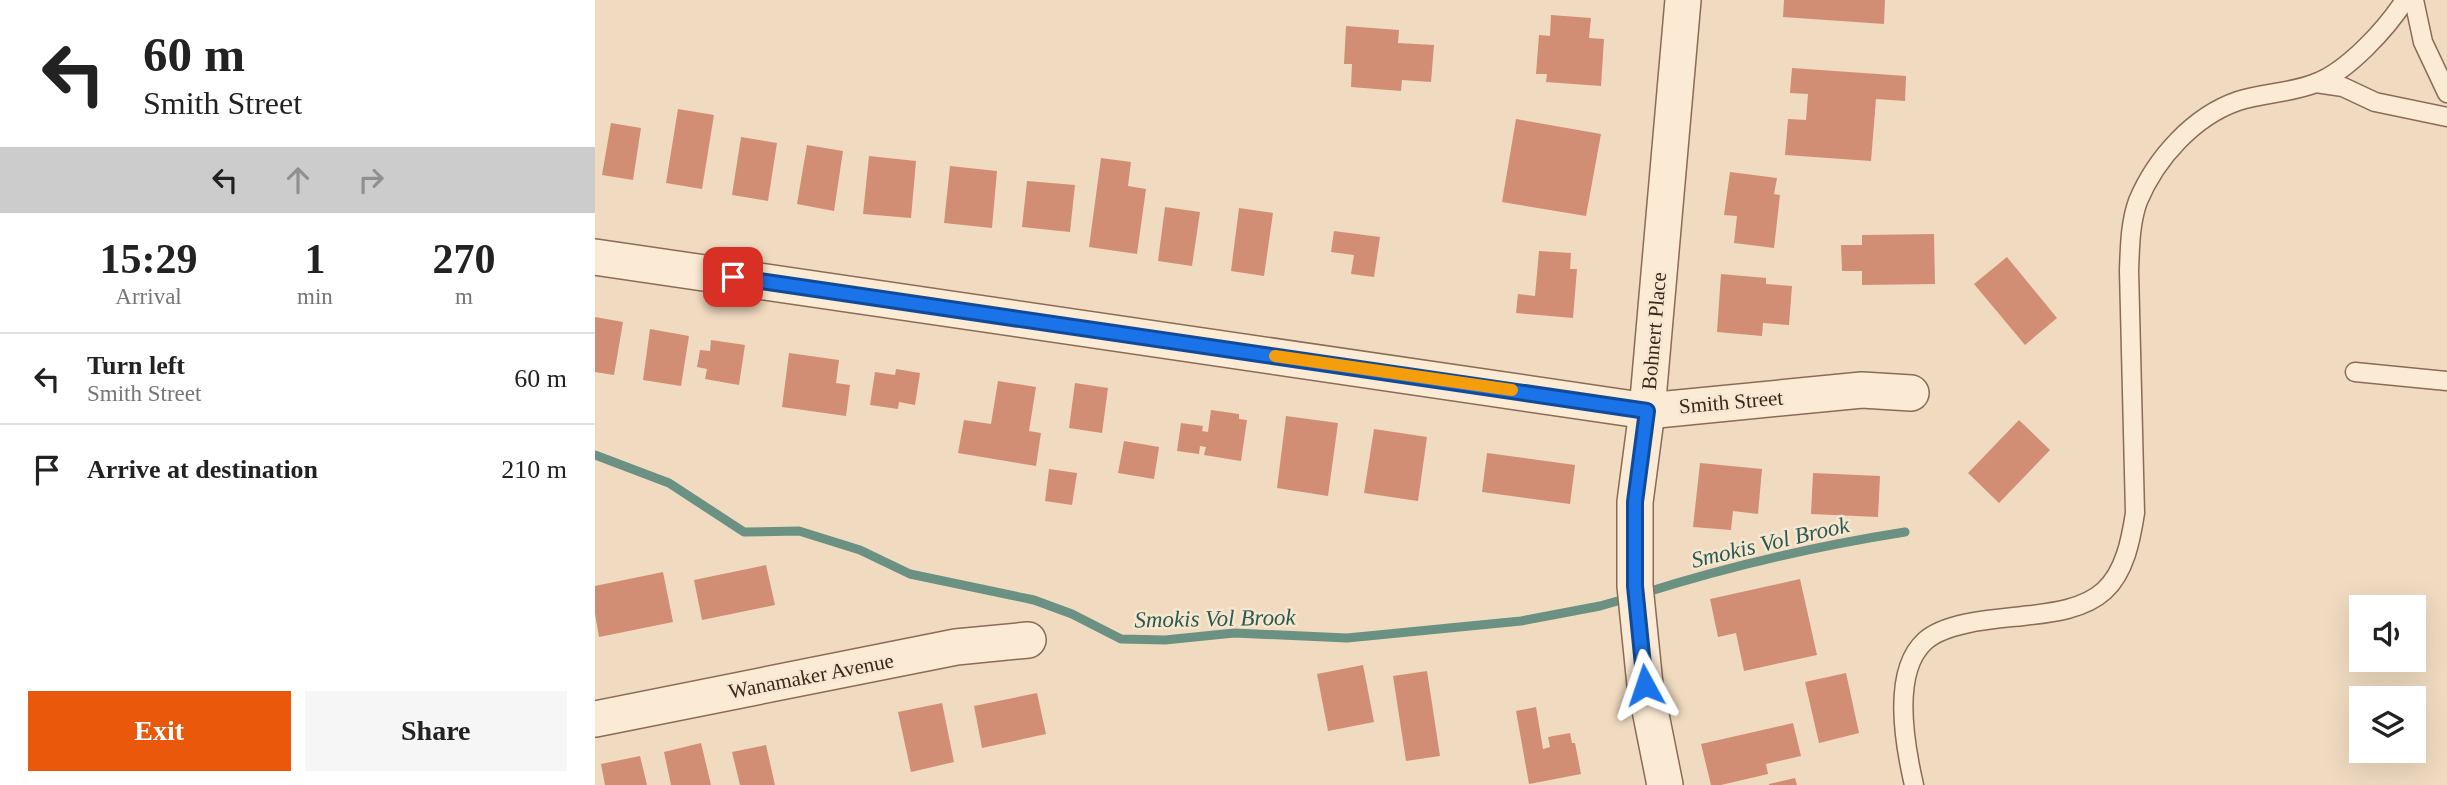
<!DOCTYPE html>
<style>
:root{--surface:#fff;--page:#f6f6f6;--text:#222;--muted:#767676;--line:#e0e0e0;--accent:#ea580c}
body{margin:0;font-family:Georgia,serif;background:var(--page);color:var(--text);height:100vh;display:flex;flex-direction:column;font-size:26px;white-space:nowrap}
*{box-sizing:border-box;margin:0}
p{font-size:23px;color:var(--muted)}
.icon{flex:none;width:38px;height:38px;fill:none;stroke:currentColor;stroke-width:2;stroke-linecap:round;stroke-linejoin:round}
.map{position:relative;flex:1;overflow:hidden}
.side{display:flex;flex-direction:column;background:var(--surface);width:595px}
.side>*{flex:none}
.banner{background:#fff;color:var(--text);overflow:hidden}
.buttons{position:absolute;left:1754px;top:595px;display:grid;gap:14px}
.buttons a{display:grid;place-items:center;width:77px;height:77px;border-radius:0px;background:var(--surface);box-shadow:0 7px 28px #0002;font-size:35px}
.pin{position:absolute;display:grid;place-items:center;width:60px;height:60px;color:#fff;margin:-30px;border-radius:14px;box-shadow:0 4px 10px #0006}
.me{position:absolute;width:77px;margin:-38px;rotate:355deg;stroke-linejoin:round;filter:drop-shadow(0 0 5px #0008)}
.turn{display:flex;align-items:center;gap:24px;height:147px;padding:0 28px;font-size:32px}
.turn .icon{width:91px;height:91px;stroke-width:2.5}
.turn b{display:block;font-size:49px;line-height:60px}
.lanes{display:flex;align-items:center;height:66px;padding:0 28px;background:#0003;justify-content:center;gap:35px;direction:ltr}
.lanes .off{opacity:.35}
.eta{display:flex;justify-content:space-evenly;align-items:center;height:119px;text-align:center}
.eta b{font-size:42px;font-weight:600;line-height:49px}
.button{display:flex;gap:14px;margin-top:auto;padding:14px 28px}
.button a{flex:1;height:80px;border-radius:0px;background:var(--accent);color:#fff;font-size:28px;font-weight:600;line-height:80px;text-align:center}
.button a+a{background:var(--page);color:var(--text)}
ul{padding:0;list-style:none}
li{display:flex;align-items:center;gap:21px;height:91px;padding:0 28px;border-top:2px solid var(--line)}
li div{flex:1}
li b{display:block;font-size:26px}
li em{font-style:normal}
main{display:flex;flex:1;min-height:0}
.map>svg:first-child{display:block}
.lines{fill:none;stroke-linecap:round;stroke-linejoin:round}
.stream{stroke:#6a9182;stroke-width:9}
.building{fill:#d18e74}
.lane-casing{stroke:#8a6b57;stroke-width:21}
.street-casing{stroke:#8a6b57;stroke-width:38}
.lane{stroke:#fbead4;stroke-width:18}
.street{stroke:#fbead4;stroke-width:35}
.route-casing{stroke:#114b97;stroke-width:18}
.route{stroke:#1a73e8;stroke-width:12}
.slow{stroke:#f59e0b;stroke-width:12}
.labels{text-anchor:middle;stroke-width:5;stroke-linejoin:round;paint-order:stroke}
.street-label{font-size:21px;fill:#39261c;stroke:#f7e7d0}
.water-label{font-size:23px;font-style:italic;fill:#2a5a50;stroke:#f7e7d0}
</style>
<main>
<section class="side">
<div class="banner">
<div class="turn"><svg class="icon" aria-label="left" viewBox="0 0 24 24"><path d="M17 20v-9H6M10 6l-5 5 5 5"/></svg><div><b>60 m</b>Smith Street</div></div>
<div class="lanes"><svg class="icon" aria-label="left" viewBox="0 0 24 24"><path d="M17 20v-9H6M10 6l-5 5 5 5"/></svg><svg class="icon off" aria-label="ahead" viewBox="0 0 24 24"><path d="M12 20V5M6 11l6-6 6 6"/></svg><svg class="icon off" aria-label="right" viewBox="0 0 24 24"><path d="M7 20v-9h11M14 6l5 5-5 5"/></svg></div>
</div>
<div class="eta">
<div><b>15:29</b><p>Arrival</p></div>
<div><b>1</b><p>min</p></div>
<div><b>270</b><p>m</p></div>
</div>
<ul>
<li><svg class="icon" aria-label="left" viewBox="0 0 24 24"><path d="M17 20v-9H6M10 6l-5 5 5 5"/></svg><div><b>Turn left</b><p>Smith Street</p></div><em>60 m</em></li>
<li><svg class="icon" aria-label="arrive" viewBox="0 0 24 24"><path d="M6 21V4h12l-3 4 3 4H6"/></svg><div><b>Arrive at destination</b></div><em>210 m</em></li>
</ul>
<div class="button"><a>Exit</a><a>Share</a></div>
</section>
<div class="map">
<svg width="1852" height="785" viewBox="0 0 1852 785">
<rect width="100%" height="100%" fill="#f0dbc0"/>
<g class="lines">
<g class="stream">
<polyline points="0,455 74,483 149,532 204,531 265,550 315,574 439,600 477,614 526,639 570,640 639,633 752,638 926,621 1005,606 1033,598"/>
<path d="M1049,593C1135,566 1221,546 1310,532"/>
</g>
</g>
<g class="building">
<polygon points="1189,0 1290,0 1289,24 1188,17"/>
<polygon points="956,15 996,18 994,38 1009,39 1006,86 951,82 952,74 941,74 944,35 955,36"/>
<polygon points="751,26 804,30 803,43 839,45 836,82 807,80 806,91 756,87 757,64 749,64"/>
<polygon points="1197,68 1311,76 1310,101 1281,99 1276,161 1190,155 1193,119 1211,120 1213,94 1195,93"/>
<polygon points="83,109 119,115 107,189 71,183"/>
<polygon points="921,119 1006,134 991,216 907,202"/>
<polygon points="16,123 46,128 38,180 7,175"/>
<polygon points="146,137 182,143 173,201 137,195"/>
<polygon points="212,145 248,151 239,211 202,204"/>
<polygon points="274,156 321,161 316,218 268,214"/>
<polygon points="506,158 536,162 533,186 551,189 542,254 494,247"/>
<polygon points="355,166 402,171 397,228 349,223"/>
<polygon points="1135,172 1182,178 1179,194 1185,195 1179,248 1139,243 1142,216 1129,215"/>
<polygon points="432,181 480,185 475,232 427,227"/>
<polygon points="570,207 605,212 597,266 563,261"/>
<polygon points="644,208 678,213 669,276 636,271"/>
<polygon points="739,231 785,237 779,277 756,274 759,255 736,252"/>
<polygon points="1339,234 1340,284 1267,285 1267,271 1247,271 1246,245 1267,245 1267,235"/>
<polygon points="944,251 976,253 975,269 982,269 978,318 921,313 923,294 940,296"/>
<polygon points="1412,257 1462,318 1430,345 1379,284"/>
<polygon points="1126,274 1171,278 1171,284 1197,286 1194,325 1168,323 1167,336 1122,332"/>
<polygon points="0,317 28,322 19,375 0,372"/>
<polygon points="55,329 94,336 86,386 48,380"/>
<polygon points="116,340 150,345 144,385 110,379 112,369 102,367 105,350 115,351"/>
<polygon points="194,353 244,360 241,383 255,385 251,416 187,407"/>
<polygon points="301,369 325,373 320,405 304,402 303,409 275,405 280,372 300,375"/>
<polygon points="403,381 441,387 434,431 446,433 441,466 363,453 369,420 396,424"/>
<polygon points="480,383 513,388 507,433 474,428"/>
<polygon points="616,410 644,414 644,419 652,420 646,461 609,455 611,447 605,446 604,454 582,451 586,423 608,426 607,431 613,432"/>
<polygon points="691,416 743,423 733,496 682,488"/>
<polygon points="1424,420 1455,450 1404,503 1373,473"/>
<polygon points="779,429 832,437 823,501 769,493"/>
<polygon points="529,441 564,447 559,479 523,473"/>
<polygon points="892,453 980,465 975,504 887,492"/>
<polygon points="1105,463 1167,469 1163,514 1138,511 1136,530 1098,527"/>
<polygon points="454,469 482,473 477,505 450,501"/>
<polygon points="1218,473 1285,476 1283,517 1216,514"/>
<polygon points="171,565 180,605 107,620 99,580"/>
<polygon points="68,572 78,622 4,637 0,614 0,586"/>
<polygon points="1205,579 1222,655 1149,671 1141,633 1123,637 1115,599"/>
<polygon points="768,665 779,722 733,731 722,674"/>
<polygon points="832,671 845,756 811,761 798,676"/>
<polygon points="1251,673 1264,733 1224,743 1210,682"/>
<polygon points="442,693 451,734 387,748 379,706"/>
<polygon points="347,703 359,762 316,772 303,712"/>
<polygon points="941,707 948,749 955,747 953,737 975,733 977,743 980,743 986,774 934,784 921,711"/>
<polygon points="1198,723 1206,756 1171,764 1173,774 1126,785 1116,785 1106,744"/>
<polygon points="106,743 116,785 76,785 69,752"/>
<polygon points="171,745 180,785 145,785 137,752"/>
<polygon points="45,756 52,785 10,785 6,764"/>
<polygon points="1200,778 1202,785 1174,785 1174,784"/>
</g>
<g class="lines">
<defs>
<g id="lane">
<polyline points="1819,0 1828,42 1852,93"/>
<polyline points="1721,83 1748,87 1780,102 1852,117"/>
<polyline points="1760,372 1852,381"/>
<path d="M1319,785C1310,746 1296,672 1330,641C1351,622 1400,619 1428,616C1454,613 1488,610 1509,591C1530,572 1536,539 1540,513L1534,270C1535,247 1535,223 1543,201C1561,158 1599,116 1643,101C1668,93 1696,93 1721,83C1753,71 1792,28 1810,0"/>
</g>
<g id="street">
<polyline points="0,257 1052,411 1267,390 1316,393"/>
<polyline points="0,719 361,647 433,640"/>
<polyline points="1070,785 1050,685 1040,586 1040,502 1052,411 1088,0"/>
</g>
</defs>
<use href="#lane" class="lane-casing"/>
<use href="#street" class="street-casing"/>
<use href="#lane" class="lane"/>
<use href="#street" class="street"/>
</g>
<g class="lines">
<defs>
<polyline id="route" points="138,277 1052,411 1040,502 1040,586 1050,685"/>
</defs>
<use href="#route" class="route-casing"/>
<use href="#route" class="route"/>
<polyline class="slow" points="680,356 917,390"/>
</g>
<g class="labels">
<g class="street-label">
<text transform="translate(1059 331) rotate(-85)" y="7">Bohnert Place</text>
<text transform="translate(1136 402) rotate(-5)" y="7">Smith Street</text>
<text transform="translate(216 676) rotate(-11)" y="7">Wanamaker Avenue</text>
</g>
<g class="water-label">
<text transform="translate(1175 542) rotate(-13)" y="8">Smokis Vol Brook</text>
<text transform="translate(620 618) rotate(-1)" y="8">Smokis Vol Brook</text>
</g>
</g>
</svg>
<div class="buttons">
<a><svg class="icon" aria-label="sound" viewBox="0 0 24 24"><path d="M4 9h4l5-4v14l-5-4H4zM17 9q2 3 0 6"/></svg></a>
<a><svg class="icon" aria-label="layers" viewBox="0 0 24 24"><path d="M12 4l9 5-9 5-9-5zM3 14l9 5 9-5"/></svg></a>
</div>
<div class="pin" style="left:138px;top:277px;background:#d93025"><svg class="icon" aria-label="arrive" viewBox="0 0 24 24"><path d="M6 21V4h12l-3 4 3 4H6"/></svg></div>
<svg class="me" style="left:1050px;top:685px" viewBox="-20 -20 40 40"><path d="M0-17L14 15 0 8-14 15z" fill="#1a73e8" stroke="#fff" stroke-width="4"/></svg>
</div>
</main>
